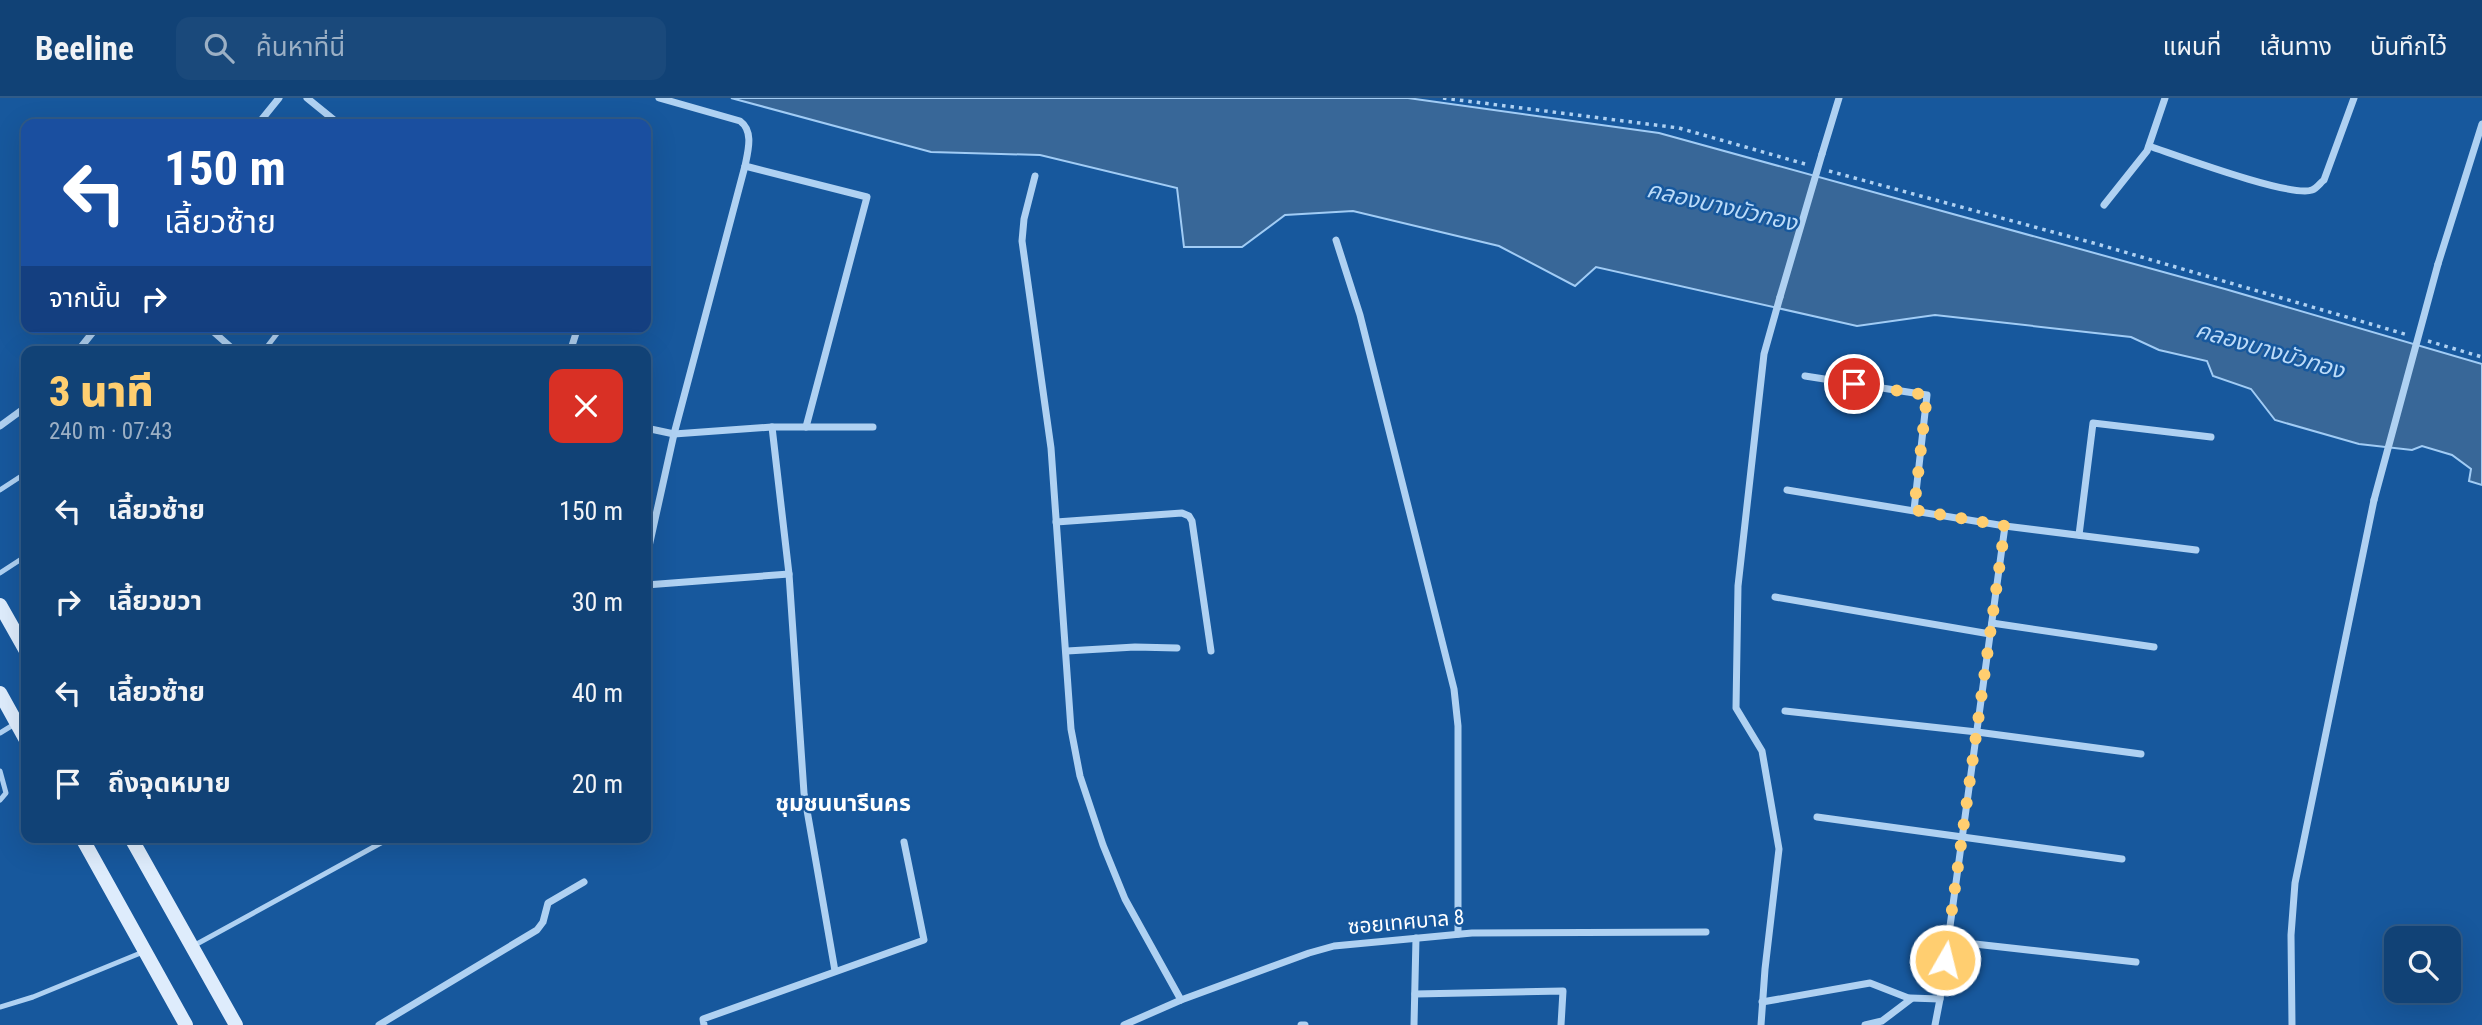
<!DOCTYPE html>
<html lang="th">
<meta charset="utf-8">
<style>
:root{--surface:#114276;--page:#1a497b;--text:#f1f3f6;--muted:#9cb0c5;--line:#305b88;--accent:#ffce70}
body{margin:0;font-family:"Roboto Condensed","Noto Sans Thai",sans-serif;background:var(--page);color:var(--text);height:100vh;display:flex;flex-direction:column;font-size:26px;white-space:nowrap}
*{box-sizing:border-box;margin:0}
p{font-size:23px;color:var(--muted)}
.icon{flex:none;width:38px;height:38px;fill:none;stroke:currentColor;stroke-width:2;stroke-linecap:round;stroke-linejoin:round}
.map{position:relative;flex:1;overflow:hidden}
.drawer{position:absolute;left:21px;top:248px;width:630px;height:497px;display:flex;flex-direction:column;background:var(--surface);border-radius:14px;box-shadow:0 7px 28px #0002,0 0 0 2px var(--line)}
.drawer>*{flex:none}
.hud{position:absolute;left:21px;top:21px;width:630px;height:214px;border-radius:14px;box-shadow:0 7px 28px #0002,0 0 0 2px var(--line);background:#1a4fa0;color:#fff;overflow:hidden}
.controls{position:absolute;left:2384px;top:828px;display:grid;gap:14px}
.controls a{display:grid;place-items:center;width:77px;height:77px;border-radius:14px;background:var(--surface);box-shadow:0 7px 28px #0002,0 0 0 2px var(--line);font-size:35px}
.pin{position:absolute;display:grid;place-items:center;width:60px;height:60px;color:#fff;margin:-30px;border:4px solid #fff;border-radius:50%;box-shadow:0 2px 7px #0007}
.me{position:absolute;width:77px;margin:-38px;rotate:8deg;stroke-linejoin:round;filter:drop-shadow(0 0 5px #0008)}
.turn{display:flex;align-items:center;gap:24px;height:147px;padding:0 28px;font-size:32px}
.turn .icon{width:91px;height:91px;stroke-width:2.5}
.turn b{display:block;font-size:49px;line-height:60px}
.then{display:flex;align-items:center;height:66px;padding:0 28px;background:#0003;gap:14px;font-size:26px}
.round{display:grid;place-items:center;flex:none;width:74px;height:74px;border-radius:14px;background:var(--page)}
.headline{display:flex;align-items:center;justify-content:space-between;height:119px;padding:0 28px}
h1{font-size:42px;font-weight:800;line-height:52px;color:var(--accent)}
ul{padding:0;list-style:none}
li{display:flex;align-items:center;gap:21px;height:91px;padding:0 28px}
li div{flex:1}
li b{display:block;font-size:26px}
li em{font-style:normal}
header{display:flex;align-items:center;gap:42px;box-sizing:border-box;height:98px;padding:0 35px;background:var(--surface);border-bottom:2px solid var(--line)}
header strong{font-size:33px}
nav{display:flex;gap:38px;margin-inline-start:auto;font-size:24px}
.search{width:490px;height:63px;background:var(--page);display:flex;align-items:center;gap:18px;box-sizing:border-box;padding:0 24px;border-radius:14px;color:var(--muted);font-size:26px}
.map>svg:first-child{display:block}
.water{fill:#386798;stroke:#a1ccf5;stroke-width:2}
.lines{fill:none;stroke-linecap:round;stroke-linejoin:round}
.path{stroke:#afd1f2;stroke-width:3.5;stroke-dasharray:3.5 5;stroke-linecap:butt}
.lane{stroke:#afd1f2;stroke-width:5}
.street{stroke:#afd1f2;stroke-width:7}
.secondary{stroke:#deecfc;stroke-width:14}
.street-bridge{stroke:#afd1f2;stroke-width:7}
.route{stroke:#ffce70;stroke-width:12;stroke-dasharray:0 21.6}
.labels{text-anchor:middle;stroke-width:5;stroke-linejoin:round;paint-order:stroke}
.street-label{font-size:21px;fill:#fff;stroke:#17589d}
.water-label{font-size:23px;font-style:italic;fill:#bbdbf9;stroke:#17589d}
.neighbourhood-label{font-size:23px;font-weight:bold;fill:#fff;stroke:#17589d}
</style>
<header>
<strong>Beeline</strong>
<div class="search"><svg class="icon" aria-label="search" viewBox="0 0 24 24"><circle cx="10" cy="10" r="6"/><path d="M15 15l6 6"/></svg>ค้นหาที่นี่</div>
<nav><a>แผนที่</a><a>เส้นทาง</a><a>บันทึกไว้</a></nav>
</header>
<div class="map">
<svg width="2482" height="927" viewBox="0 0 2482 927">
<rect width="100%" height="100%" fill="#17589d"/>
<polygon class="water" points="731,0 1408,0 1659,35 2225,191 2482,266 2482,387 2469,383 2471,371 2452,357 2422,348 2412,352 2359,346 2275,322 2251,291 2213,278 2207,263 2159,252 2131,239 1935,217 1857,228 1596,169 1575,188 1499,148 1353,113 1285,117 1242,149 1184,149 1177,90 1040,57 931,54"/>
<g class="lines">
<g class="path">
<polyline points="1443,0 1679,30 1805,66"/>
<polyline points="1829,73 2097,146 2408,237"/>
<polyline points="2428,243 2482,259"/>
</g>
<g class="lane">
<polyline points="263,254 282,229"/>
<polyline points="0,392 26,375"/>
<polyline points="0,475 26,458"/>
<polyline points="0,635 26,619"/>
<polyline points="0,673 6,695 0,702"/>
<polyline points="195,847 390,740"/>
<polyline points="0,909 33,899 143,854"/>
</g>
<g class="street">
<polyline points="307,0 339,26"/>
<polyline points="258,26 279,0"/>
<path d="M2149,48C2176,57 2291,100 2312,92C2317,90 2320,85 2324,82L2354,0"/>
<polyline points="1822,56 1839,0"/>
<polyline points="745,68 867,99 806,329"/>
<polyline points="1035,78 1024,121 1022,143 1051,350 1071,631 1080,678 1103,747 1125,801 1181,902"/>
<polyline points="2104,107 2147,53 2165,0"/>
<polyline points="1336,142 1360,217 1454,591 1458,628 1458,836"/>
<polyline points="2438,166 2482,26"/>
<polyline points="208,229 234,252"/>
<polyline points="77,254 97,229"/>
<polyline points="570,254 578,229"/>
<polyline points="1805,278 1927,297 1914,412"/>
<polyline points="0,328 26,309"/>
<polyline points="772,329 789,476 804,695 835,873"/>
<polyline points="646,330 674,336 772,329 873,329"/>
<polyline points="1787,392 2005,428 2196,452"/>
<polyline points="1056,424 1182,415 1189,418 1192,423 1211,553"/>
<polyline points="2079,437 2093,325 2211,339"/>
<path d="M646,462L674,336L745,68C748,53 754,33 740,23L659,0"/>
<polyline points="646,487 789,476"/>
<polyline points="1775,499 1990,536"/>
<polyline points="1992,525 2154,549"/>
<polyline points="1067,553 1135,549 1177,550"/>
<polyline points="1785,613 1977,634 2141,656"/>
<polyline points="1817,719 2122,761"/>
<polyline points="1948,843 2136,864"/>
<polyline points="1415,896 1563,893 1561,927"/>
<polyline points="1910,900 1940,901 2005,428"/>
<polyline points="1762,904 1870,885 1911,901 1882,923 1865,927"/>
<polyline points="379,927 537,832 543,824 548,805 584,784"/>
<polyline points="704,927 703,921 924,842 904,744"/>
<polyline points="1124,927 1181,902 1309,855 1334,848 1472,835 1706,834"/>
<polyline points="1301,927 1305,927"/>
<polyline points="1414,927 1416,840"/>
<polyline points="1761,927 1765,871 1779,751 1762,653 1736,610 1738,488 1764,256 1780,199"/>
<polyline points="1935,927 1940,901"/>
<polyline points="2292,927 2291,837 2295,785 2374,402"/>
</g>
<g class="secondary">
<polyline points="0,507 26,553"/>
<polyline points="0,595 26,642"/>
<polyline points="82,740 186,927"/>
<polyline points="131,740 236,927"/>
</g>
<g class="street-bridge">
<polyline points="1780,199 1822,56"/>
<polyline points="2374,402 2438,166"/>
</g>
</g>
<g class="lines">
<polyline class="route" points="1854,286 1927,297 1914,412 2005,428 1945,862"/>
</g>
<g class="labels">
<g class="street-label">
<text transform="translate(1406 824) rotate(-5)" y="7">ซอยเทศบาล 8</text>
</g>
<g class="water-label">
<text transform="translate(1722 108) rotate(13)" y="8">คลองบางบัวทอง</text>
<text transform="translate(2270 252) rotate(16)" y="8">คลองบางบัวทอง</text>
</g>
<g class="neighbourhood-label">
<text x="843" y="713">ชุมชนนารีนคร</text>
</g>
</g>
</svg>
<div class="controls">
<a><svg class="icon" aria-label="search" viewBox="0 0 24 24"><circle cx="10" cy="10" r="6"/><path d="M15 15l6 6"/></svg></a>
</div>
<div class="pin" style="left:1854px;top:286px;background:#d93025"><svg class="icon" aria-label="arrive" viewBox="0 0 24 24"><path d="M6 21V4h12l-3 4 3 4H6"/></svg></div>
<svg class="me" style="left:1945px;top:862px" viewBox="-20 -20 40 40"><circle r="17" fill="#ffce70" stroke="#fff" stroke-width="3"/><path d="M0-11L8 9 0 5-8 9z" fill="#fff"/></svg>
<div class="hud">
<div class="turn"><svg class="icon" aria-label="left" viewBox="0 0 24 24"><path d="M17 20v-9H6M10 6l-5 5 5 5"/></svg><div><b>150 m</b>เลี้ยวซ้าย</div></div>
<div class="then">จากนั้น<svg class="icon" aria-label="right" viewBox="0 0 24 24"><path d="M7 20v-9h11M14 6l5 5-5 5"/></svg></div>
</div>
<section class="drawer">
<div class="headline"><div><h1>3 นาที</h1><p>240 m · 07:43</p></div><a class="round" style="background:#d93025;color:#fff"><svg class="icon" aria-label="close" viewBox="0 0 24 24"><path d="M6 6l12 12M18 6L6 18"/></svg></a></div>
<ul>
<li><svg class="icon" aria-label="left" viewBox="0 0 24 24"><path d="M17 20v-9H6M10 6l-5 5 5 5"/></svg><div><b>เลี้ยวซ้าย</b></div><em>150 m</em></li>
<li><svg class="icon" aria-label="right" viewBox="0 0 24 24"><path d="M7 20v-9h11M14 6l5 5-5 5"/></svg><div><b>เลี้ยวขวา</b></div><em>30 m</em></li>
<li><svg class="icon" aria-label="left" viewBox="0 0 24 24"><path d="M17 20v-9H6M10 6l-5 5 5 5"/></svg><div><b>เลี้ยวซ้าย</b></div><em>40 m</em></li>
<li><svg class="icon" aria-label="arrive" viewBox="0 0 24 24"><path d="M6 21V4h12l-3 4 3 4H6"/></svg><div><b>ถึงจุดหมาย</b></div><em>20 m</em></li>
</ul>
</section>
</div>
